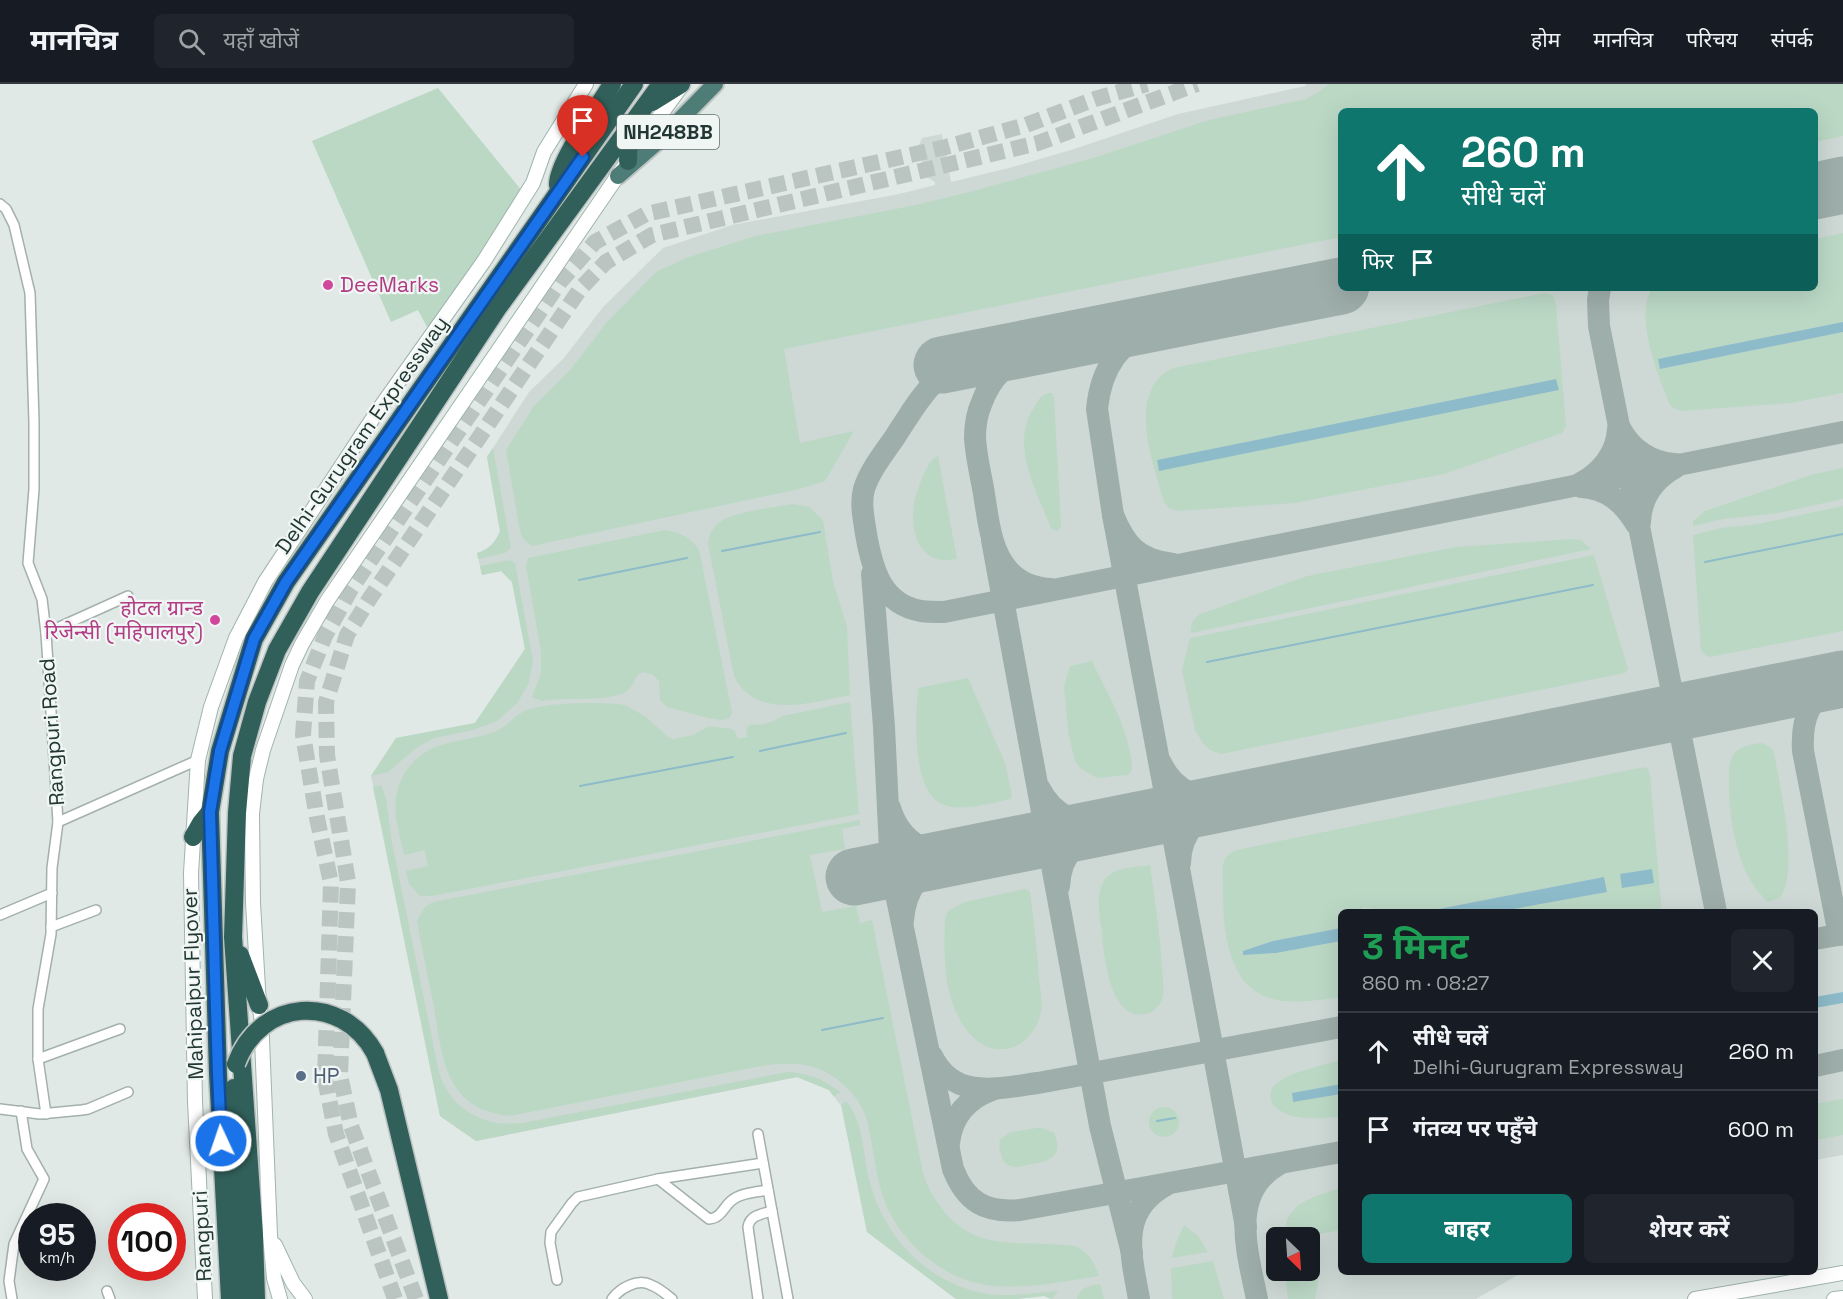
<!DOCTYPE html>
<html lang="hi">
<meta charset="utf-8">
<style>
:root{--surface:#171b24;--page:#20242c;--text:#f1f3f6;--muted:#9ea1a6;--line:#363941;--accent:#0f766e}
body{margin:0;font-family:"Space Grotesk","Noto Sans Devanagari",sans-serif;background:var(--page);color:var(--text);height:100vh;display:flex;flex-direction:column;font-size:22px;white-space:nowrap}
*{box-sizing:border-box;margin:0}
p{font-size:20px;color:var(--muted)}
.icon{flex:none;width:33px;height:33px;fill:none;stroke:currentColor;stroke-width:2;stroke-linecap:round;stroke-linejoin:round}
.map{position:relative;flex:1;overflow:hidden}
.drawer{position:absolute;left:1338px;top:825px;width:480px;height:366px;display:flex;flex-direction:column;background:var(--surface);border-radius:9px;box-shadow:0 6px 24px #0002}
.drawer>*{flex:none}
.hud{position:absolute;left:1338px;top:24px;width:480px;height:183px;border-radius:9px;box-shadow:0 6px 24px #0002;background:#0f766e;color:#fff;overflow:hidden}
.needle{width:39px;rotate:155deg}
.tools{position:absolute;left:1266px;top:1143px;display:grid;gap:12px}
.tools a{display:grid;place-items:center;width:54px;height:54px;border-radius:9px;background:var(--surface);box-shadow:0 6px 24px #0002;font-size:30px}
.speed{position:absolute;left:18px;top:1119px;display:flex;gap:12px;font-size:30px;font-weight:700;text-align:center}
.speed>*{display:grid;place-content:center;width:78px;height:78px;border-radius:50%;background:var(--surface);box-shadow:0 6px 24px #0002;line-height:1}
.speed small{font-size:15px;font-weight:400}
.speed .limit{border:9px solid #d22;background:#fff;color:#111}
.pin{position:absolute;display:grid;place-items:center;width:51px;height:51px;color:#fff;margin:-62px -26px;border-radius:50% 50% 50% 0;rotate:-45deg;box-shadow:0 0 6px #0007}
.pin .icon{rotate:45deg}
.me{position:absolute;width:66px;margin:-33px;rotate:357deg;stroke-linejoin:round;filter:drop-shadow(0 0 4px #0008)}
.turn{display:flex;align-items:center;gap:21px;height:126px;padding:0 24px;font-size:27px}
.turn .icon{width:78px;height:78px;stroke-width:2.5}
.turn b{display:block;font-size:42px;line-height:51px}
.then{display:flex;align-items:center;height:57px;padding:0 24px;background:#0003;gap:12px;font-size:22px}
.round{display:grid;place-items:center;flex:none;width:63px;height:63px;border-radius:9px;background:var(--page)}
.headline{display:flex;align-items:center;justify-content:space-between;height:102px;padding:0 24px}
h1{font-size:36px;font-weight:700;line-height:45px;color:#1e9e55}
.action{display:flex;gap:12px;margin-top:auto;padding:12px 24px}
.action a{flex:1;height:69px;border-radius:9px;background:var(--accent);color:#fff;font-size:24px;font-weight:700;line-height:69px;text-align:center}
.action a+a{background:var(--page);color:var(--text)}
ul{padding:0;list-style:none}
li{display:flex;align-items:center;gap:18px;height:78px;padding:0 24px;border-top:2px solid var(--line)}
li div{flex:1}
li b{display:block;font-size:22px}
li em{font-style:normal}
header{display:flex;align-items:center;gap:36px;box-sizing:border-box;height:84px;padding:0 30px;background:var(--surface);border-bottom:2px solid var(--line)}
header strong{font-size:28px}
nav{display:flex;gap:33px;margin-inline-start:auto;font-size:21px}
.search{width:420px;height:54px;background:var(--page);display:flex;align-items:center;gap:15px;box-sizing:border-box;padding:0 21px;border-radius:9px;color:var(--muted);font-size:22px}
.map>svg:first-child{display:block}
.built{fill:#ced9d5;fill-rule:evenodd}
.green{fill:#bbd8c5;fill-rule:evenodd}
.water{fill:#8dbbc9}
.lines{fill:none;stroke-linecap:round;stroke-linejoin:round}
.stream{stroke:#8dbbc9;stroke-width:2}
.taxiway{stroke:#9eaeaa;stroke-width:22}
.runway{stroke:#9eaeaa;stroke-width:57}
.trunk-tunnel{stroke:#bac5c2;stroke-width:16;stroke-dasharray:16 8;stroke-linecap:butt}
.minor-casing{stroke:#a3b0ad;stroke-width:12}
.secondary-casing{stroke:#a0b4ae;stroke-width:16}
.trunk-casing{stroke:#bdc3c2;stroke-width:20}
.motorway-casing{stroke:#bdc3c2;stroke-width:21}
.minor{stroke:#fff;stroke-width:9}
.secondary{stroke:#fff;stroke-width:14}
.trunk{stroke:#4d7d76;stroke-width:16}
.motorway{stroke:#31605a;stroke-width:18}
.motorway-bridge-casing{stroke:#bdc3c2;stroke-width:21;stroke-linecap:butt}
.motorway-bridge{stroke:#31605a;stroke-width:18}
.route-casing{stroke:#114b97;stroke-width:15}
.route{stroke:#1a73e8;stroke-width:10}
.hotel-dot{fill:#d1479c;stroke:#f0f6f3;stroke-width:2}
.service-dot{fill:#5c6f8a;stroke:#f0f6f3;stroke-width:2}
.labels{text-anchor:middle;stroke-width:4.5;stroke-linejoin:round;paint-order:stroke}
.shield{fill:#f0f6f3;stroke:#60706d;stroke-width:1.5}
.shield-label{font-size:20px;font-weight:bold;fill:#223733}
.hotel-label{font-size:21px;fill:#b23c85;stroke:#f0f6f3;text-anchor:start}
.street-label{font-size:21px;fill:#223733;stroke:#f0f6f3}
.service-label{font-size:21px;fill:#4e5e75;stroke:#f0f6f3;text-anchor:start}
</style>
<header>
<strong>मानचित्र</strong>
<div class="search"><svg class="icon" aria-label="search" viewBox="0 0 24 24"><circle cx="10" cy="10" r="6"/><path d="M15 15l6 6"/></svg>यहाँ खोजें</div>
<nav><a>होम</a><a>मानचित्र</a><a>परिचय</a><a>संपर्क</a></nav>
</header>
<div class="map">
<svg width="1843" height="1215" viewBox="0 0 1843 1215">
<rect width="100%" height="100%" fill="#e0e9e6"/>
<path class="built" d="M1306,0H1843V1071L1815,1076V828H1341V1188H1523L1476,1215H1050L1044,1212L1017,1215H956L867,1148L842,1023L829,1006L797,993L476,1057L440,1032L371,692L396,654L475,639L525,565L512,498L501,487L482,491L477,469L485,467L492,462L497,455L500,447L487,373L529,308L564,274L603,223L663,164L732,141L899,110L935,101V98L925,92L919,61L922,54L942,50L951,98L1009,84L1074,65L1178,30L1305,2ZM1341,27H1815V204H1341ZM1276,1154H1310V1186H1276Z"/>
<g class="green">
<polygon points="1329,0 1843,0 1843,52 1815,58 1815,27 1341,27 1341,153 784,265 800,359 854,347 825,397 799,405 532,462 524,456 520,447 506,366 534,322 571,285 607,238 656,188 686,174 755,152 916,121 973,107 1093,74 1209,36 1306,15 1320,7"/>
<polygon points="438,4 522,107 428,245 418,226 391,238 312,57"/>
<path d="M1843,149V238L1659,275L1661,285L1843,248V309L1790,319L1682,327L1675,325L1670,321C1658,291 1634,234 1652,204H1815V155Z"/>
<path d="M1545,209L1553,211L1556,221L1566,342L1562,349L1444,390L1294,419L1178,427L1169,424L1164,418C1153,379 1125,307 1173,284ZM1556,295L1558,306L1159,386L1157,376Z"/>
<path d="M1049,309H1052L1054,314L1061,442L1057,447L1051,444C1037,408 1010,362 1033,325C1038,317 1040,311 1049,309Z"/>
<path d="M493,364L511,464L505,469L478,475L477,469C489,465 495,459 500,447L487,373Z"/>
<path d="M938,372L957,475C949,476 941,477 934,474C915,466 911,439 914,421C915,410 920,400 924,390C928,382 930,375 938,372Z"/>
<polygon points="1843,384 1843,415 1778,429 1723,435 1693,442 1693,437 1705,427 1811,391"/>
<path d="M793,420L809,423L823,436L833,497L847,543L850,611C813,618 755,637 734,592L708,460C709,450 714,441 723,436C736,428 776,423 793,420Z"/>
<polygon points="1843,422 1843,547 1710,573 1705,571 1701,567 1693,451 1721,444 1758,440"/>
<path d="M665,446C680,448 691,454 699,466L732,628L730,634L722,636L708,634L667,623L660,616L659,597L653,591L643,588C633,592 634,604 624,609C604,618 566,613 542,617L532,613L541,589V567L526,482L528,474Z"/>
<path d="M1572,455L1581,456L1591,465L1191,549C1190,541 1193,535 1200,530L1307,492L1456,463Z"/>
<polygon points="1594,471 1628,585 1625,589 1221,670 1210,666 1202,658 1195,646 1182,586 1190,554"/>
<polygon points="510,476 515,479 533,577 529,598 518,618 497,637 473,646 434,654 416,664 388,688 371,692 396,654 475,639 525,565 512,498 501,487 482,491 480,482"/>
<path d="M1092,577C1108,611 1131,648 1132,686L1128,691L1097,694L1080,684L1075,677L1069,652L1064,603L1070,582Z"/>
<path d="M968,594L1005,679L1012,712L1010,715C993,719 964,727 947,722C910,713 916,632 918,604Z"/>
<path d="M850,618L859,730L432,812H420L409,800L406,787L428,782L425,766L404,771C397,740 388,716 406,687C414,675 425,667 438,662C455,656 474,655 491,649C504,645 510,636 521,629C537,618 596,618 616,620L625,621L645,632L668,653L673,655L693,651L709,642L732,645L735,647L738,655L747,653L746,645L751,640C761,643 774,637 783,632Z"/>
<path d="M1762,659L1770,663L1774,668C1780,705 1799,781 1781,813L1768,818C1738,793 1728,735 1729,698C1729,689 1728,679 1733,671C1739,662 1752,660 1762,659Z"/>
<path d="M1644,683L1648,685L1650,692L1661,820L1660,828H1497L1607,808L1604,793L1423,828H1374L1370,824L1364,823L1357,828H1341V844L1273,857L1243,867L1244,871L1276,869L1341,857V913C1317,916 1282,923 1260,910C1252,905 1244,899 1240,891C1224,864 1223,832 1223,802C1223,793 1221,783 1225,775C1228,770 1232,768 1236,766Z"/>
<path d="M381,701L386,714L392,759L439,988C450,1025 484,1044 522,1039L787,988C808,989 824,995 840,1008L834,1013L829,1006L797,993L476,1057L440,1032L373,703Z"/>
<path d="M860,736V741L842,745L845,765L810,771L822,828L856,822L860,839L872,836L923,1089C932,1118 955,1147 986,1155C1014,1162 1046,1158 1075,1162C1089,1168 1094,1178 1099,1192C1061,1198 1019,1207 981,1200C940,1192 902,1158 886,1121C875,1094 874,1064 867,1036C863,1024 857,1014 848,1005C820,977 793,977 756,983L510,1032C491,1030 473,1024 461,1010C441,987 439,951 434,923C428,894 422,865 417,837L424,824L431,819L438,817Z"/>
<path d="M1150,781C1155,816 1160,850 1162,885C1163,894 1164,904 1163,912C1161,920 1156,926 1149,929C1111,942 1104,873 1102,850C1100,834 1094,806 1107,793C1117,783 1137,783 1150,781Z"/>
<path d="M1025,805L1030,808C1034,837 1037,866 1039,895C1040,905 1043,918 1041,927C1038,948 1019,968 997,965C980,964 966,948 959,934C943,904 944,868 945,835L948,827L965,818Z"/>
<path d="M1341,976V1000L1292,1009L1293,1018L1341,1010V1033C1319,1034 1287,1039 1272,1019C1271,1015 1270,1009 1272,1005C1280,989 1325,981 1341,976Z"/>
<polygon points="1843,1015 1843,1051 1815,1056 1815,1020"/>
<path d="M846,1017C863,1036 863,1067 868,1091C882,1154 932,1206 998,1211C1018,1212 1039,1208 1058,1207L1052,1215L1044,1212L1017,1215H956L867,1148L841,1021Z"/>
<circle cx="1164" cy="1038" r="15"/>
<path d="M1037,1044H1043L1054,1049C1064,1071 1051,1077 1032,1080C1026,1081 1019,1084 1013,1083C1001,1080 998,1066 1000,1055L1011,1048Z"/>
<path d="M1341,1104V1146L1303,1153H1288C1278,1121 1318,1111 1341,1104Z"/>
<polygon points="1184,1141 1198,1152 1208,1168 1172,1174 1176,1159"/>
<path d="M1310,1168C1322,1180 1318,1200 1315,1215H1288L1285,1187L1310,1186Z"/>
<polygon points="1213,1177 1224,1215 1172,1215 1171,1184"/>
<path d="M1100,1200L1104,1215H1077C1080,1203 1089,1202 1100,1200Z"/>
</g>
<g class="water">
<polygon points="1843,238 1843,248 1660,285 1658,275"/>
<polygon points="1556,295 1559,306 1159,387 1157,376"/>
<polygon points="1652,785 1654,799 1622,804 1620,790"/>
<polygon points="1604,793 1607,808 1497,828 1423,828"/>
<polygon points="1341,844 1341,857 1276,869 1243,871 1243,867 1273,857"/>
<polygon points="1843,908 1843,919 1815,924 1815,913"/>
<polygon points="1341,1000 1341,1010 1293,1018 1292,1009"/>
</g>
<g class="lines">
<g class="stream">
<polyline points="722,467 820,448"/>
<polyline points="1705,478 1843,450"/>
<polyline points="579,496 687,474"/>
<polyline points="1207,578 1593,501"/>
<polyline points="760,667 846,649"/>
<polyline points="580,702 733,673"/>
<polyline points="822,946 883,934"/>
<polyline points="1157,1037 1175,1034"/>
</g>
<g class="taxiway">
<polyline points="1600,204 1598,216 1599,242 1716,828"/>
<path d="M1158,238C1121,258 1101,282 1097,325L1113,431C1126,462 1138,476 1173,480"/>
<path d="M1030,264C1009,278 991,293 982,318C977,329 975,342 975,354C976,371 980,388 983,404C988,431 989,465 1009,487C1019,498 1034,504 1050,505"/>
<path d="M971,276C959,281 948,286 939,294C921,310 908,333 895,353C884,369 870,386 864,405C860,420 864,435 866,450C872,484 881,520 921,527C928,528 936,528 944,528L1843,348"/>
<path d="M1620,344C1631,365 1651,379 1675,380"/>
<path d="M1581,399C1601,388 1617,369 1618,345"/>
<path d="M1582,403C1607,405 1623,418 1636,440"/>
<polyline points="1113,431 1246,1143"/>
<path d="M1640,438C1641,413 1654,395 1676,383"/>
<polyline points="992,456 1100,1042 1132,1169"/>
<path d="M872,490L884,643L891,786L953,1085C966,1118 985,1129 1020,1126L1341,1068"/>
<path d="M1161,679C1174,707 1199,716 1228,718"/>
<path d="M1040,705C1054,732 1078,742 1108,742"/>
<path d="M890,724C901,760 928,771 963,771"/>
<path d="M1180,779C1181,745 1201,731 1229,718"/>
<path d="M1059,802C1061,767 1080,754 1110,742"/>
<path d="M903,836C906,800 923,786 954,773"/>
<path d="M1839,851L1803,667C1801,633 1810,611 1843,597"/>
<polyline points="1815,855 1843,850"/>
<path d="M932,972C954,1017 998,1004 1038,999L1341,943"/>
<polyline points="1815,982 1843,976"/>
<path d="M949,1059C952,1031 968,1014 994,1005"/>
<path d="M1139,1215C1131,1170 1118,1127 1166,1101"/>
<path d="M1257,1215C1248,1170 1228,1109 1278,1081"/>
</g>
<g class="runway">
<polyline points="1815,107 1843,101"/>
<polyline points="942,281 1341,202"/>
<polyline points="854,793 1843,595"/>
</g>
<g class="trunk-tunnel">
<polyline points="395,1215 336,1050 325,995 331,799 317,734 303,651 307,597 325,552 351,505 560,198 595,158 646,130 946,63 1026,41 1095,15 1147,0"/>
<polyline points="416,1215 351,1042 340,991 348,798 327,671 326,618 347,551 370,514 580,205 606,178 652,151 1038,59 1197,0"/>
</g>
<defs>
<g id="minor">
<polyline points="0,120 6,125 14,141 30,209 34,338 34,405 28,479 42,515 46,549 58,738 52,784 51,850 38,925 38,975 46,1030"/>
<polyline points="46,549 128,512"/>
<polyline points="58,738 198,676"/>
<polyline points="0,831 52,809"/>
<polyline points="51,843 96,826"/>
<polyline points="38,975 120,945"/>
<polyline points="0,1025 40,1030 82,1026 88,1025 128,1008"/>
<polyline points="758,1050 788,1215"/>
<path d="M658,1095L709,1135C721,1134 723,1124 731,1117C740,1109 756,1108 768,1106"/>
<polyline points="557,1196 550,1159 551,1148 572,1119 578,1113 658,1095 763,1079"/>
<polyline points="107,1207 110,1215"/>
<polyline points="12,1215 9,1197 14,1160 44,1095 27,1065 21,1027"/>
<path d="M612,1215C620,1204 638,1194 651,1201C659,1204 666,1210 672,1215"/>
<path d="M758,1215L748,1143C750,1131 762,1130 772,1127"/>
</g>
<g id="secondary">
<polyline points="275,1161 293,1199 305,1215"/>
<polyline points="205,1215 195,1018 191,789 198,676 211,623 236,554 265,498 377,328 484,177 533,99 544,68 586,0"/>
<polyline points="280,1215 274,1194 270,1151 261,931 259,921 253,819 252,730 256,695 263,666 292,581 302,560 327,517 638,62 680,4"/>
<polyline points="1695,1215 1843,1189"/>
<polyline points="1834,1215 1843,1214"/>
</g>
<polyline id="trunk" points="618,92 663,53 715,0"/>
<g id="motorway">
<polyline points="652,18 681,0"/>
<polyline points="628,77 629,45"/>
<path d="M558,101C557,79 599,22 612,0"/>
<polyline points="193,753 201,739 210,728"/>
<polyline points="240,871 259,921"/>
<polyline points="375,969 389,1006 439,1215"/>
<polyline points="234,1004 233,1036 243,1215"/>
<polyline points="230,1215 218,990 210,728 220,667 254,555 286,498 634,0"/>
<polyline points="256,1215 254,1151 233,853 237,729 242,672 257,618 277,566 310,508 497,225 661,0"/>
</g>
</defs>
<use href="#minor" class="minor-casing"/>
<use href="#secondary" class="secondary-casing"/>
<use href="#trunk" class="trunk-casing"/>
<use href="#motorway" class="motorway-casing"/>
<use href="#minor" class="minor"/>
<use href="#secondary" class="secondary"/>
<use href="#trunk" class="trunk"/>
<use href="#motorway" class="motorway"/>
<defs>
<path id="motorway-bridge" d="M236,980C260,914 341,908 375,969"/>
</defs>
<use href="#motorway-bridge" class="motorway-bridge-casing"/>
<use href="#motorway-bridge" class="motorway-bridge"/>
</g>
<g class="lines">
<defs>
<polyline id="route" points="221,1057 218,990 210,728 220,667 254,555 286,498 583,73"/>
</defs>
<use href="#route" class="route-casing"/>
<use href="#route" class="route"/>
</g>
<g class="hotel-dot">
<circle cx="328" cy="201" r="6"/>
<circle cx="215" cy="536" r="6"/>
</g>
<circle class="service-dot" cx="301" cy="992" r="6"/>
<g class="labels">
<rect class="shield" x="617" y="31" width="102" height="34" rx="4.5"/>
<g class="shield-label">
<text x="668" y="55">NH248BB</text>
</g>
<g class="hotel-label">
<text x="340" y="208">DeeMarks</text>
<text x="203" y="531" text-anchor="end">होटल ग्रान्ड<tspan x="203" dy="24">रिजेन्सी (महिपालपुर)</tspan></text>
</g>
<g class="street-label">
<text transform="translate(362 351) rotate(-55)" y="7">Delhi-Gurugram Expressway</text>
<text transform="translate(52 648) rotate(-94)" y="7">Rangpuri Road</text>
<text transform="translate(193 900) rotate(-92)" y="7">Mahipalpur Flyover</text>
<text transform="translate(202 1152) rotate(-93)" y="7">Rangpuri</text>
</g>
<g class="service-label">
<text x="313" y="999">HP</text>
</g>
</g>
</svg>
<div class="tools">
<a><svg class="needle" viewBox="-14 -14 28 28"><path d="M0-13l5 13h-10z" fill="#e53935"/><path d="M0 13l5-13h-10z" fill="#9ea1a6"/></svg></a>
</div>
<div class="speed"><div>95<small>km/h</small></div><div class="limit">100</div></div>
<div class="pin" style="left:583px;top:73px;background:#d93025"><svg class="icon" aria-label="arrive" viewBox="0 0 24 24"><path d="M6 21V4h12l-3 4 3 4H6"/></svg></div>
<svg class="me" style="left:221px;top:1057px" viewBox="-20 -20 40 40"><circle r="17" fill="#1a73e8" stroke="#fff" stroke-width="3"/><path d="M0-11L8 9 0 5-8 9z" fill="#fff"/></svg>
<div class="hud">
<div class="turn"><svg class="icon" aria-label="ahead" viewBox="0 0 24 24"><path d="M12 20V5M6 11l6-6 6 6"/></svg><div><b>260 m</b>सीधे चलें</div></div>
<div class="then">फिर<svg class="icon" aria-label="arrive" viewBox="0 0 24 24"><path d="M6 21V4h12l-3 4 3 4H6"/></svg></div>
</div>
<section class="drawer">
<div class="headline"><div><h1>3 मिनट</h1><p>860 m · 08:27</p></div><a class="round"><svg class="icon" aria-label="close" viewBox="0 0 24 24"><path d="M6 6l12 12M18 6L6 18"/></svg></a></div>
<ul>
<li><svg class="icon" aria-label="ahead" viewBox="0 0 24 24"><path d="M12 20V5M6 11l6-6 6 6"/></svg><div><b>सीधे चलें</b><p>Delhi-Gurugram Expressway</p></div><em>260 m</em></li>
<li><svg class="icon" aria-label="arrive" viewBox="0 0 24 24"><path d="M6 21V4h12l-3 4 3 4H6"/></svg><div><b>गंतव्य पर पहुँचे</b></div><em>600 m</em></li>
</ul>
<div class="action"><a>बाहर</a><a>शेयर करें</a></div>
</section>
</div>
